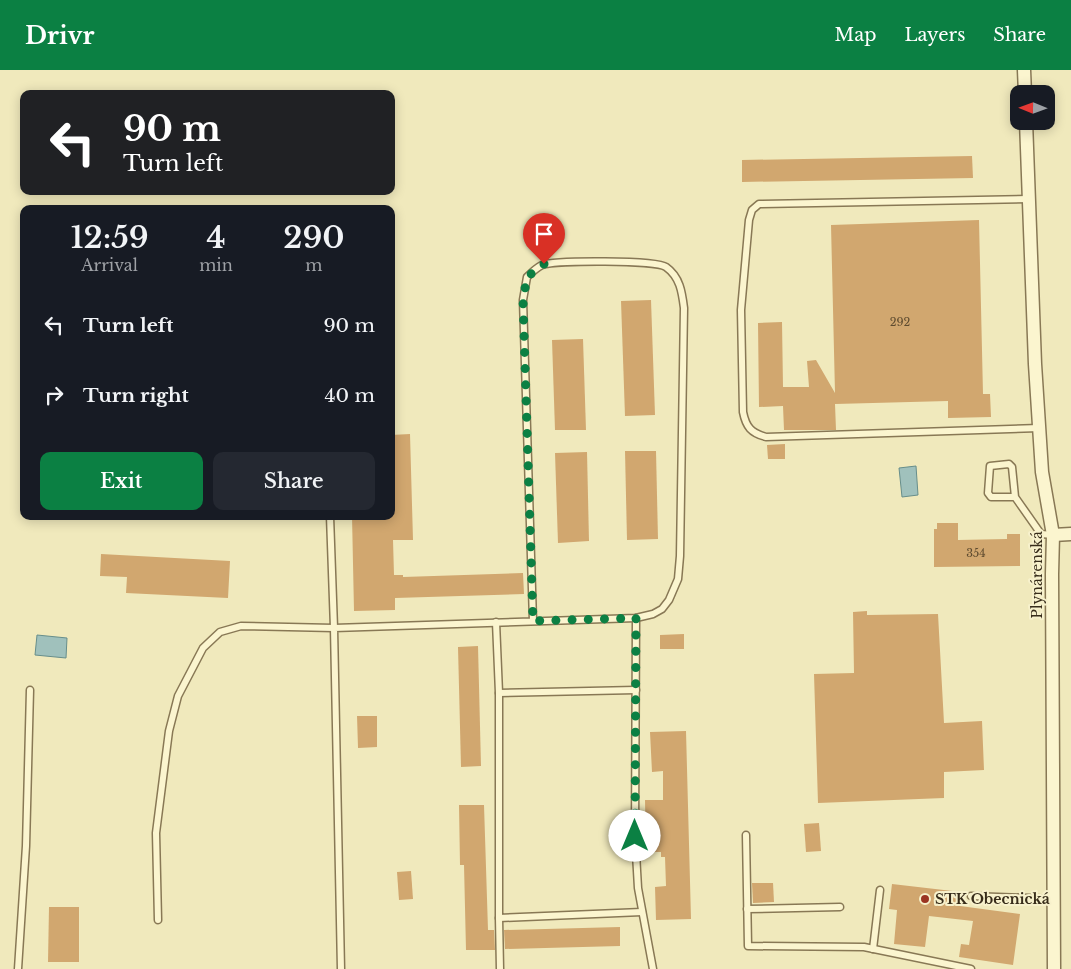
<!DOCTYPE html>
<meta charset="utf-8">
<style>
:root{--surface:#171b24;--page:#242831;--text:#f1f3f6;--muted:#9ea1a6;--accent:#0b8043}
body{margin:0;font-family:"Libre Baskerville",serif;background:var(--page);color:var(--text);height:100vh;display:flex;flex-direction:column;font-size:19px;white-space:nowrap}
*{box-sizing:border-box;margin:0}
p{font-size:16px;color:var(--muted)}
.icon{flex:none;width:28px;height:28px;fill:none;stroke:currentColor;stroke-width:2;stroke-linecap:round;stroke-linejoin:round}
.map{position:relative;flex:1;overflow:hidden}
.sheet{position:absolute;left:20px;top:135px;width:375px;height:315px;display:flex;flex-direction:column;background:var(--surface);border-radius:10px;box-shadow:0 2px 12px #0003}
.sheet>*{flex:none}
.guide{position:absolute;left:20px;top:20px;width:375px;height:105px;border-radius:10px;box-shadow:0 2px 12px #0003;background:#202124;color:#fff;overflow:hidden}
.needle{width:32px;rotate:271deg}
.controls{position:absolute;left:1010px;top:15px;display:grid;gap:10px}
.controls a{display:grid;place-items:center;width:45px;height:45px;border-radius:10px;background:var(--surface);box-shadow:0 2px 12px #0003;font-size:25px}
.pin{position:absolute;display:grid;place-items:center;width:42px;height:42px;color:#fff;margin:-51px -21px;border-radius:50% 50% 50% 0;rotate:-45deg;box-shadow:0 0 5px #0007}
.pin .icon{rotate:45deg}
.me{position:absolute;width:55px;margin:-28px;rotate:0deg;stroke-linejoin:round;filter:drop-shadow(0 0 4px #0008)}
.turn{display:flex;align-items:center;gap:18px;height:105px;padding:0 20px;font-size:22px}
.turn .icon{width:65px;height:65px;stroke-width:2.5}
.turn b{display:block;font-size:35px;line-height:42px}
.eta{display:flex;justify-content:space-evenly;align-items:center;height:85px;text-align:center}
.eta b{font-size:30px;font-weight:600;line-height:35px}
.primary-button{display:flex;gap:10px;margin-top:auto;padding:10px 20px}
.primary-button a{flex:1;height:58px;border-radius:10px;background:var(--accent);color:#fff;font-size:20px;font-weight:600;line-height:58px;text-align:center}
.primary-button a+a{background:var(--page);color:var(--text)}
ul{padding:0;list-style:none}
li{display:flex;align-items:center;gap:15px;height:70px;padding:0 20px}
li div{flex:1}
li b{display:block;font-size:19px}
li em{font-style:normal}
header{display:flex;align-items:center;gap:30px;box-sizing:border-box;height:70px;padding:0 25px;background:var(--accent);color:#fff}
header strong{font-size:24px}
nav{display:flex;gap:28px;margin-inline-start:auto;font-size:18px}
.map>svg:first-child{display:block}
.water{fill:#a0c1bc;stroke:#678e8b}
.building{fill:#d1a76f}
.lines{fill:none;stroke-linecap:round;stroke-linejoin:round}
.lane-casing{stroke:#887855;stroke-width:9}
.street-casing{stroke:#887855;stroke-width:15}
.lane{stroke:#fbf5cf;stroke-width:6}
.street{stroke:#fbf5cf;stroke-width:12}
.route{stroke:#0b8043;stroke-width:9;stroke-dasharray:0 16.2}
.poi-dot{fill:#9b3421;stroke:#f7f1cc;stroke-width:2}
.labels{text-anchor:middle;stroke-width:4;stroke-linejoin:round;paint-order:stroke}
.number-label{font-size:11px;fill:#5e4b2f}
.street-label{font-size:14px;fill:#372c1a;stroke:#f7f1cc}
.poi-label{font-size:14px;font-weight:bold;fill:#372c1a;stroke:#f7f1cc;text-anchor:start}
</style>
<header>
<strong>Drivr</strong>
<nav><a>Map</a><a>Layers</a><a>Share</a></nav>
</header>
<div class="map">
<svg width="1071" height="899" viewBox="0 0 1071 899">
<rect width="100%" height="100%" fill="#f0e9bc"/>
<g class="water">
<polygon points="916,396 918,425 902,427 899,398"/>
<polygon points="37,565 67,568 66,588 35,585"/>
</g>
<g class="building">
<polygon points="972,86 973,108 742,112 742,90"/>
<polygon points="979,150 983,324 990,324 991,347 948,348 948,331 835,334 836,360 784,360 783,336 759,337 758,253 782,252 783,317 809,317 807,291 816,290 835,323 831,155"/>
<polygon points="651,230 655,345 625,346 621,231"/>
<polygon points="583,269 586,360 555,360 552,270"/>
<polygon points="410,364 413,470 393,470 394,505 403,505 403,507 523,503 524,524 395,528 395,540 354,541 352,446 391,446 391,365"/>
<polygon points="785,374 785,389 768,389 767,375"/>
<polygon points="625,381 656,381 658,469 627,470"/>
<polygon points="587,382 589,471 558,473 555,383"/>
<polygon points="937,453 958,453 958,470 1007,469 1007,464 1020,464 1020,496 934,497 934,459 937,459"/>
<polygon points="101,484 230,491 228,528 126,523 127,507 100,506"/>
<polygon points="867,541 867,545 938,544 944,653 982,651 984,700 944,702 944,728 818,733 814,604 854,603 853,542"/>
<polygon points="684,564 684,579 660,579 660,565"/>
<polygon points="478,576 481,696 461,697 458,577"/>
<polygon points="357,646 377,646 377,677 358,678"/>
<polygon points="686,661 691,849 656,850 655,817 666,816 665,787 661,787 661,782 646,782 645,730 663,730 663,701 652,702 650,662"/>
<polygon points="459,735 484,735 488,860 494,860 495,880 466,880 464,795 460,795"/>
<polygon points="819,753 821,781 806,782 804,754"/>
<polygon points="411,801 413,829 399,830 397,802"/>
<polygon points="752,813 773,813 774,832 753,833"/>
<polygon points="892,814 961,822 960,836 1020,844 1013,895 959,887 961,874 969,875 973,851 929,846 925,877 894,874 897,840 889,839"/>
<polygon points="49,837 79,837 79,892 48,892"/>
<polygon points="620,857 620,876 505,879 504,860"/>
</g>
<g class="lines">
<defs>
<g id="lane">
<path d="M1029,129L759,134L752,140L749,150L741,240L743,342C746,357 751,363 766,367L1039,358"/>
<polyline points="1015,427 991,427 988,423 990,396 1009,394 1012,397 1015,427 1041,464 1053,465"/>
<polyline points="636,548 635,766 638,818 653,899"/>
<polyline points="496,552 499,623 499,848 642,842"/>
<polyline points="499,623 636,620"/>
<polyline points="746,765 748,876 864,877 971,899"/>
<polyline points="971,826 1054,829"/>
<polyline points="747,839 840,837"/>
<polyline points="499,848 500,899"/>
<polyline points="158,850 156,763 169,661 178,626 203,578 220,562 241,556 334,558 330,446"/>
<polyline points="873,879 880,820"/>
<polyline points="18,899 26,776 30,620"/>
<path d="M341,899L334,558L636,548L653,544L662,539L669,530L678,509L680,486L684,238C682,222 680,207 666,197C656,190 555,190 542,195C536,198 532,202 527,207L523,230L533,551"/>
</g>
<g id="street">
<polyline points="1024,0 1025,24"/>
<polyline points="1026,51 1035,294 1042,402 1053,465 1052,504 1054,899"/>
<polyline points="1053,465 1071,464"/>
</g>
</defs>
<use href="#lane" class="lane-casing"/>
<use href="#street" class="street-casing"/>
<use href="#lane" class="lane"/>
<use href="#street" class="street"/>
</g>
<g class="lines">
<polyline class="route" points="544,194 527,207 523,230 533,551 636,548 635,766"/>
</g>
<circle class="poi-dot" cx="925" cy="829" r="5"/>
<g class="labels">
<g class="number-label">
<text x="900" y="256">292</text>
<text x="976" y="487">354</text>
</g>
<g class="street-label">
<text transform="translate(1037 505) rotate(-90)" y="5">Plynárenská</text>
</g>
<g class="poi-label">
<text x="935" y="834">STK Obecnická</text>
</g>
</g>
</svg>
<div class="controls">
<a><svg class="needle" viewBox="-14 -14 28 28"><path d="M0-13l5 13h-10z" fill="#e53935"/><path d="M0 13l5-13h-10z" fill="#9ea1a6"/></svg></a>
</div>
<div class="pin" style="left:544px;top:194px;background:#d93025"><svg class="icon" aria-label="arrive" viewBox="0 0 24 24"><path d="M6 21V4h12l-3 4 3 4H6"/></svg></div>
<svg class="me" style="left:635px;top:766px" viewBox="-20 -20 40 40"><circle r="19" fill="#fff"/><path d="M0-13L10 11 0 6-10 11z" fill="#0b8043"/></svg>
<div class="guide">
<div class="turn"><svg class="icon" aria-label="left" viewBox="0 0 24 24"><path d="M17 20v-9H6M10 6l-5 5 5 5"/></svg><div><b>90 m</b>Turn left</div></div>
</div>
<section class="sheet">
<div class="eta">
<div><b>12:59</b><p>Arrival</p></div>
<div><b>4</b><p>min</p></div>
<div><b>290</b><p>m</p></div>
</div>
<ul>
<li><svg class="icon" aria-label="left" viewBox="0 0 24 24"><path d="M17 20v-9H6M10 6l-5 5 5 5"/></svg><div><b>Turn left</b></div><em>90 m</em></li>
<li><svg class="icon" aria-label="right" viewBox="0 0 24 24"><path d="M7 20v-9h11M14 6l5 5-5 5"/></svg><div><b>Turn right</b></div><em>40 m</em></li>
</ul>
<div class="primary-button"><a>Exit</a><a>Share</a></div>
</section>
</div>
